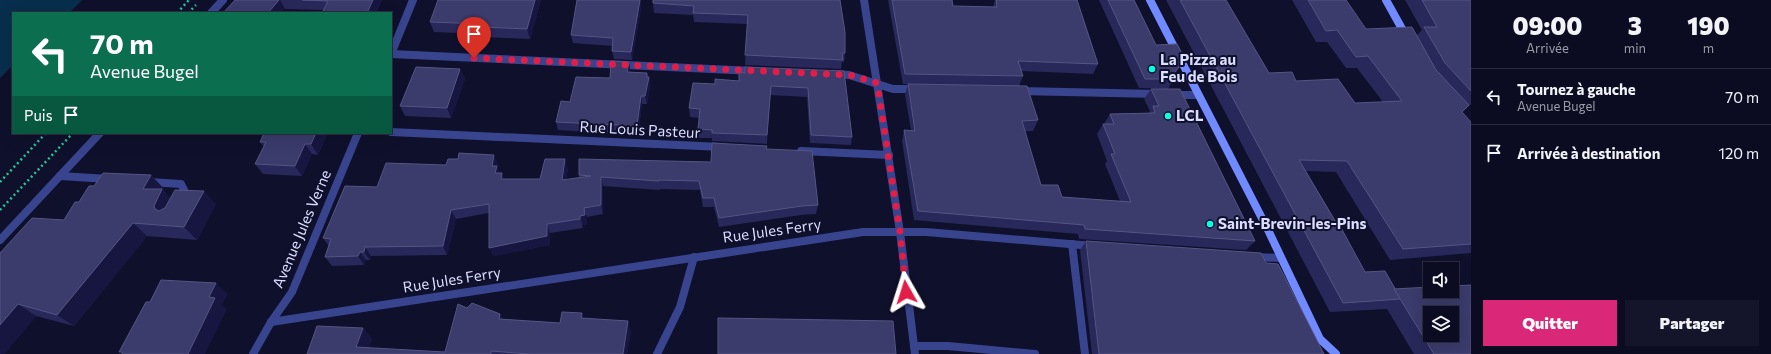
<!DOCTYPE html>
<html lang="fr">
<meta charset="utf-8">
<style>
:root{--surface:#0b0c21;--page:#14152a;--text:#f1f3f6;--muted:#9a9ba5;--line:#2b2c3f;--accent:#db2777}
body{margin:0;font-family:Commissioner,sans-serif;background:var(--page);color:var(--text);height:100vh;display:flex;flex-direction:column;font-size:15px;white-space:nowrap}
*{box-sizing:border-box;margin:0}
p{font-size:13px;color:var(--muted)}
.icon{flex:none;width:22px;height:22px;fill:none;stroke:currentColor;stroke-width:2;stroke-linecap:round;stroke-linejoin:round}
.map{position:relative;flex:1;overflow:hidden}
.details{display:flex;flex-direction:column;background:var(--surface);width:300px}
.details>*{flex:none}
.hud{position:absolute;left:12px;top:12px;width:380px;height:122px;border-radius:0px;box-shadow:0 4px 16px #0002,0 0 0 1px var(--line);background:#0b6e4f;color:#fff;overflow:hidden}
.tools{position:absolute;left:1423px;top:262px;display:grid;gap:8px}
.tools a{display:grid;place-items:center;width:36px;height:36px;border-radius:0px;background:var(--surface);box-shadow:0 4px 16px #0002,0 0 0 1px var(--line);font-size:20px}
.pin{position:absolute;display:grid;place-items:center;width:34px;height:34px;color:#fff;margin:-41px -17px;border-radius:50% 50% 50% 0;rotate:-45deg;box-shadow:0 0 4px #0007}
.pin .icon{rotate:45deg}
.me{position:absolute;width:44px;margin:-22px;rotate:354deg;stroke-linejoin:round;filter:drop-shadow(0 0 3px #0008)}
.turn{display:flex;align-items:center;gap:14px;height:84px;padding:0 12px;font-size:18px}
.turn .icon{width:52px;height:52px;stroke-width:2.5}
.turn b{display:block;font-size:28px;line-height:34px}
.then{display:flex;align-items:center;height:38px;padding:0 12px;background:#0003;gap:8px;font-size:15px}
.eta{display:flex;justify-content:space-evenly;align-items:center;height:68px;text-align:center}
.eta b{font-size:24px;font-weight:800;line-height:28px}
.button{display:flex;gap:8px;margin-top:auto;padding:8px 12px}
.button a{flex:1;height:46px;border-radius:0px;background:var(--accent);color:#fff;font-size:16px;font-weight:800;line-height:46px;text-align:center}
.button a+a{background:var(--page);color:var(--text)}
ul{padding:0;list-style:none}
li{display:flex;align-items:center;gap:12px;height:56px;padding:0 12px;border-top:1px solid var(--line)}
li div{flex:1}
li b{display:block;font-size:15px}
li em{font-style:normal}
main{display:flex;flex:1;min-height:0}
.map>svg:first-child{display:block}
.water{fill:#072f4d}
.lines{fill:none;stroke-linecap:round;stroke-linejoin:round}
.path{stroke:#28c59d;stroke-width:2.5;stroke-dasharray:2 3;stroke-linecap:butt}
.lane{stroke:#38458e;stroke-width:8}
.street{stroke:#38458e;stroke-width:8}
.secondary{stroke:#728aff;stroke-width:8}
.wall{fill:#28285a}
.shaded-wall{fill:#161640}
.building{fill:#3b3b6c;stroke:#545583;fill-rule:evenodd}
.route{stroke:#e11d48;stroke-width:7;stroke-dasharray:0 12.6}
.poi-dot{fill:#07ffe6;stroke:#0f102c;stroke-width:1.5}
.labels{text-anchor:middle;stroke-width:4;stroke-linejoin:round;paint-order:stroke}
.poi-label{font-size:15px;font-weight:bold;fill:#dbdeff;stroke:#0f102c;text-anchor:start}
.street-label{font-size:15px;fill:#dbdeff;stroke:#0f102c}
</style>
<main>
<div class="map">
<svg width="1471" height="354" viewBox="0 0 1471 354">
<rect width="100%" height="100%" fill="#0f102c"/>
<polygon class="water" points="0,0 82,0 69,13 13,13 13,65 0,78"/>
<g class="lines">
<g class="path">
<polyline points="177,13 189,0"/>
<polyline points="188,13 196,5"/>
<polyline points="0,182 46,133"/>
<polyline points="0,210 73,133"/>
</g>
<g class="lane">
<polyline points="60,176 109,179"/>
<polyline points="149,182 181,184 186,194 184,198"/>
<polyline points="657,354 680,307 694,257"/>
</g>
<g class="street">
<polyline points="864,0 900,232 915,354"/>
<polyline points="211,13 223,0"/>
<polyline points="391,54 754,71"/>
<polyline points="391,54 413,0"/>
<polyline points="834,74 849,75 893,89 916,89"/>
<polyline points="1019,91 1158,94"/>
<polyline points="1173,95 1198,95"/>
<polyline points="391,132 722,147"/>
<polyline points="801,151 889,155"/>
<polyline points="0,240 100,133"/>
<polyline points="1072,244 1085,354"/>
<polyline points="1254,257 1281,258"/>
<polyline points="271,322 863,232 926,232 1093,246"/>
<polyline points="914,346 948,346 1035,354"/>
<polyline points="253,354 271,322 292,292 358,133"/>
</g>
<g class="secondary">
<polyline points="1150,0 1269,232 1320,339 1336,354"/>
<polyline points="1386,0 1406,36"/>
</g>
</g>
<g class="wall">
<polygon points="235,0 382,0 376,13 322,13 324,10 285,9"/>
<polygon points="438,0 541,0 530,39 484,37 483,34 434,32 430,22"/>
<polygon points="640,0 641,8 632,60 614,59 612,51 613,46 573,43 571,35"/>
<polygon points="840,0 845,53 844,62 842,62 841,69 745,65 747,24 694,22 693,15 654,13 653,3"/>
<polygon points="888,0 952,0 953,6 993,7 995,0 1077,0 1098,64 1093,74 1021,71 1023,76 1019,86 903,84"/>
<polygon points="1099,0 1134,0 1156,45 1185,59 1173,77 1174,79 1168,89 1139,88"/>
<polygon points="1166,0 1226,0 1269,73 1296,81 1355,103 1383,102 1357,68 1346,68 1327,42 1316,42 1292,0 1346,0 1366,29 1417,35 1422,30 1405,0 1471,0 1471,104 1462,112 1471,122 1471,253 1390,260 1336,172 1306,171 1365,272 1394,289 1471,354 1414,354 1387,309 1330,312"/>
<polygon points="629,62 630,70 630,73 649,77 650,86 647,104 642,104 638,135 558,130 556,122 570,102 610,78"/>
<polygon points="460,69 465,79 451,118 405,116 400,106"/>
<polygon points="844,71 852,137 851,145 810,143 807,97 770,95 767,144 712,141 712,138 699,138 698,129 699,118 690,117 689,108 715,84"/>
<polygon points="908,84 1038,120 1033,131 1025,131 1041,185 1062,197 1120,201 1105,164 1107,161 1097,134 1103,124 1104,124 1110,114 1149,113 1150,111 1144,99 1151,89 1255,241 1246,250 1079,239 1078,234 914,220 902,141 904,130 911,130 905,95"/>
<polygon points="264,133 326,133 327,134 318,155 312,154 302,176 263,174 255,164 264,147 260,142"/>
<polygon points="766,149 818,205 816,214 801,215 719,227 714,207 703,207 700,190 660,189 660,190 603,186 603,214 587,217 587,224 582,225 583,228 550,233 550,245 493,256 489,213 456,219 447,255 371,256 370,260 366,260 364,265 332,266 325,257 329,246 323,238 377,187 446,165 498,164 497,167 499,173 502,173 504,179 540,179 568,168 566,180 579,178 579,175 711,162"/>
<polygon points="151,175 164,189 163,191 170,198 216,204 197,240 147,236 74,326 36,316 4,354 0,253 64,220 79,202"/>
<polygon points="1086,241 1266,263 1324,354 1092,354 1080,250"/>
<polygon points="467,308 500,314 503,319 560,323 582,313 584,319 631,331 627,354 307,354 363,328 372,339 368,348 445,352"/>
</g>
<g class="shaded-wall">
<polygon points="279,0 280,0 285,9 282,13 268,13"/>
<polygon points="373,0 382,0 376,13 367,13"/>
<polygon points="535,0 541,0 530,39 527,29"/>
<polygon points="640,0 641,8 632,60 631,52"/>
<polygon points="1185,59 1179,68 1171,79 1170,79"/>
<polygon points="629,62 630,70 628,81 627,72"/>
<polygon points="460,69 465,79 451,118 447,108"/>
<polygon points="647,73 648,80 649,77 650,86 647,104 645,96"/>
<polygon points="641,96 642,104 638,135 637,126"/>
<polygon points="316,133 326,133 327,134 318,155 311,144"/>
<polygon points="305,144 312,154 302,176 295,166"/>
<polygon points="494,155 498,164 497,167 500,175 499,182 492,166"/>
<polygon points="565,159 568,168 564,189 562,180"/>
<polygon points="502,173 505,182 501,179"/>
<polygon points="151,175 164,189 163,191 175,203 168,219 155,209 154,206 143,189"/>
<polygon points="601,177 603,186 603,214 601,205"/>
<polygon points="204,191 216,204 197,240 184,227"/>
<polygon points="584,208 587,217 587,224 582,225 583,228 580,216"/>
<polygon points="451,210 456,219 447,255 443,246"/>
<polygon points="133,223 147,236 74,326 57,315"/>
<polygon points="547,224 550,233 550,245 493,256 489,248"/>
<polygon points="365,247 371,256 370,260 364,252"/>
<polygon points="360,252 366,260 364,265 358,256"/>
<polygon points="216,283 228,294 222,305 227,309 205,354 188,354 209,297"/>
<polygon points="18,304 36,316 4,354 0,354 0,325"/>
<polygon points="582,313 585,324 581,318"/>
<polygon points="500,314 506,325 499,319"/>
<polygon points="628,321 631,331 627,354 623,354"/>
<polygon points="363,328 372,339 366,354 356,347"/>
</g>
<g class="building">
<polygon points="235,0 279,0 268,13 223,13"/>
<polygon points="302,0 373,0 367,13 322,13 328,1"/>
<polygon points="438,0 535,0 527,29 481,27 482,24 430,22"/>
<polygon points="577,0 640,0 631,52 612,51 613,38 571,35"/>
<polygon points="653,0 840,0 845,32 845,53 842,53 843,60 745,55 748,15 693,13 694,6 653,3"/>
<polygon points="892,0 952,0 953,6 997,7 996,0 1077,0 1098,64 1018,61 1023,76 905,74"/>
<polygon points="1108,0 1134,0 1156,45 1177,44 1185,59 1172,76 1174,79 1145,79"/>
<polygon points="1180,0 1226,0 1269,73 1292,72 1296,81 1338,79 1355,103 1402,101 1368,56 1356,57 1337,30 1326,31 1308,0 1346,0 1366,29 1412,27 1436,70 1469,105 1462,112 1471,122 1471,244 1403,249 1347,161 1299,160 1337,224 1339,224 1365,272 1385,271 1401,299 1343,303"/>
<polygon points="1422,0 1471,0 1471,91 1445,63 1424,27 1437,27"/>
<polygon points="611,61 629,62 627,72 647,73 647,77 649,77 645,96 641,96 637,126 556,122 561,101 570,102 576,77 610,78"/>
<polygon points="416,67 460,69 447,108 400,106"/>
<polygon points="745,67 844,71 852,137 811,135 808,88 771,86 767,135 712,133 712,130 698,129 700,109 689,108 693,83 715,84 715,79 739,81 739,72 745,73"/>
<polygon points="908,84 1027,86 1038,120 1022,121 1041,185 1058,185 1062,197 1131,202 1111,154 1115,154 1103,124 1114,124 1110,114 1155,113 1153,106 1159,106 1151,89 1180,89 1255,241 1085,229 1084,225 918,211 904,130 915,131"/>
<polygon points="264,133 316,133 311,144 305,144 295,166 255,164 266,142 260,142"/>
<polygon points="712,143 767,146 766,149 812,151 818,205 802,206 719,218 714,198 703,198 699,181 659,180 659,181 601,177 601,205 584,208 585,215 580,216 580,219 547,224 547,236 489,248 489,204 451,210 443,246 365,247 364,252 360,252 358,256 325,257 331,239 323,238 345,186 377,187 386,163 446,165 448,159 458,159 459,153 494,155 492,166 497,166 495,173 502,173 501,179 540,179 545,159 565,159 562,180 591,176 579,175 579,159 711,162"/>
<polygon points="103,173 151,175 143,189 162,189 154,206 155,209 159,211 165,208 175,190 204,191 184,227 133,223 57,315 18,304 0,325 0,253 32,218 64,220 75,202 79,202 89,186 94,186"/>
<polygon points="1086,241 1261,253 1266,263 1278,264 1324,354 1099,354"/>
<polygon points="161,280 216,283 209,297 215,298 188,354 122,354 122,352 119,352 146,302 150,302"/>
<path d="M1471,285V354H1434L1394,289L1430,287V291H1452V286ZM1430,313H1452V335H1430Z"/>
<polygon points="472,303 500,314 499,319 560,323 562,312 582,313 581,318 628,321 623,354 529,354 491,351 491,354 307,354 317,326 363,328 356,347 445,352 458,304 467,308"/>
<polygon points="718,318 893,321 896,354 718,354"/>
</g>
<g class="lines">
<polyline class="route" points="474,58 850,75 877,83 900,232 906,292"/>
</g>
<g class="poi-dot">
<circle cx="1152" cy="69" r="4"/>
<circle cx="1168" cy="116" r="4"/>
<circle cx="1210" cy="224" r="4"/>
</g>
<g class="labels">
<g class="poi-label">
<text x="1160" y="65">La Pizza au<tspan x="1160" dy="17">Feu de Bois</tspan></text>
<text x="1176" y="121">LCL</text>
<text x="1218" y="229">Saint-Brevin-les-Pins</text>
</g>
<g class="street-label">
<text transform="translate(640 130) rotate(3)" y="5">Rue Louis Pasteur</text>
<text transform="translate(302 229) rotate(-67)" y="5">Avenue Jules Verne</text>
<text transform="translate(772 231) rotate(-8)" y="5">Rue Jules Ferry</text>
<text transform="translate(452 280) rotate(-9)" y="5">Rue Jules Ferry</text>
</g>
</g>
</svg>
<div class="tools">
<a><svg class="icon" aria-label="sound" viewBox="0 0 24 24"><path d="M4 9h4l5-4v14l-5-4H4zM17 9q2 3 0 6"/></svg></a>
<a><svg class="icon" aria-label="layers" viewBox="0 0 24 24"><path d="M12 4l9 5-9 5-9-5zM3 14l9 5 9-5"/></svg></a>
</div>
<div class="pin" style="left:474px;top:58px;background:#d93025"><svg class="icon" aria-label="arrive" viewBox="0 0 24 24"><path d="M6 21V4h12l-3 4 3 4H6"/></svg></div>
<svg class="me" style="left:906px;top:292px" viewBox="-20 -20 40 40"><path d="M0-17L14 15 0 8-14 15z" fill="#e11d48" stroke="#fff" stroke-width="4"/></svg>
<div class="hud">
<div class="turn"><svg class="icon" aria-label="left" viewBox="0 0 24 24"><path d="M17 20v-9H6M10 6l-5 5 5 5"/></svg><div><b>70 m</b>Avenue Bugel</div></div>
<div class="then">Puis<svg class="icon" aria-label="arrive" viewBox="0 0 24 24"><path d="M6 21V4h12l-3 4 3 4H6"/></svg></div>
</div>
</div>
<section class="details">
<div class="eta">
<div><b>09:00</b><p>Arrivée</p></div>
<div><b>3</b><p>min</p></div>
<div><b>190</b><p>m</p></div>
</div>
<ul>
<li><svg class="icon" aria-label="left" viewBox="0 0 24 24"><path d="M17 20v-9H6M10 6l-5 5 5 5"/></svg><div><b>Tournez à gauche</b><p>Avenue Bugel</p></div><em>70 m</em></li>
<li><svg class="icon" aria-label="arrive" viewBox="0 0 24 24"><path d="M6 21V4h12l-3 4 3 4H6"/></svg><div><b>Arrivée à destination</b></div><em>120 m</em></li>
</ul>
<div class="button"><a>Quitter</a><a>Partager</a></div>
</section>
</main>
